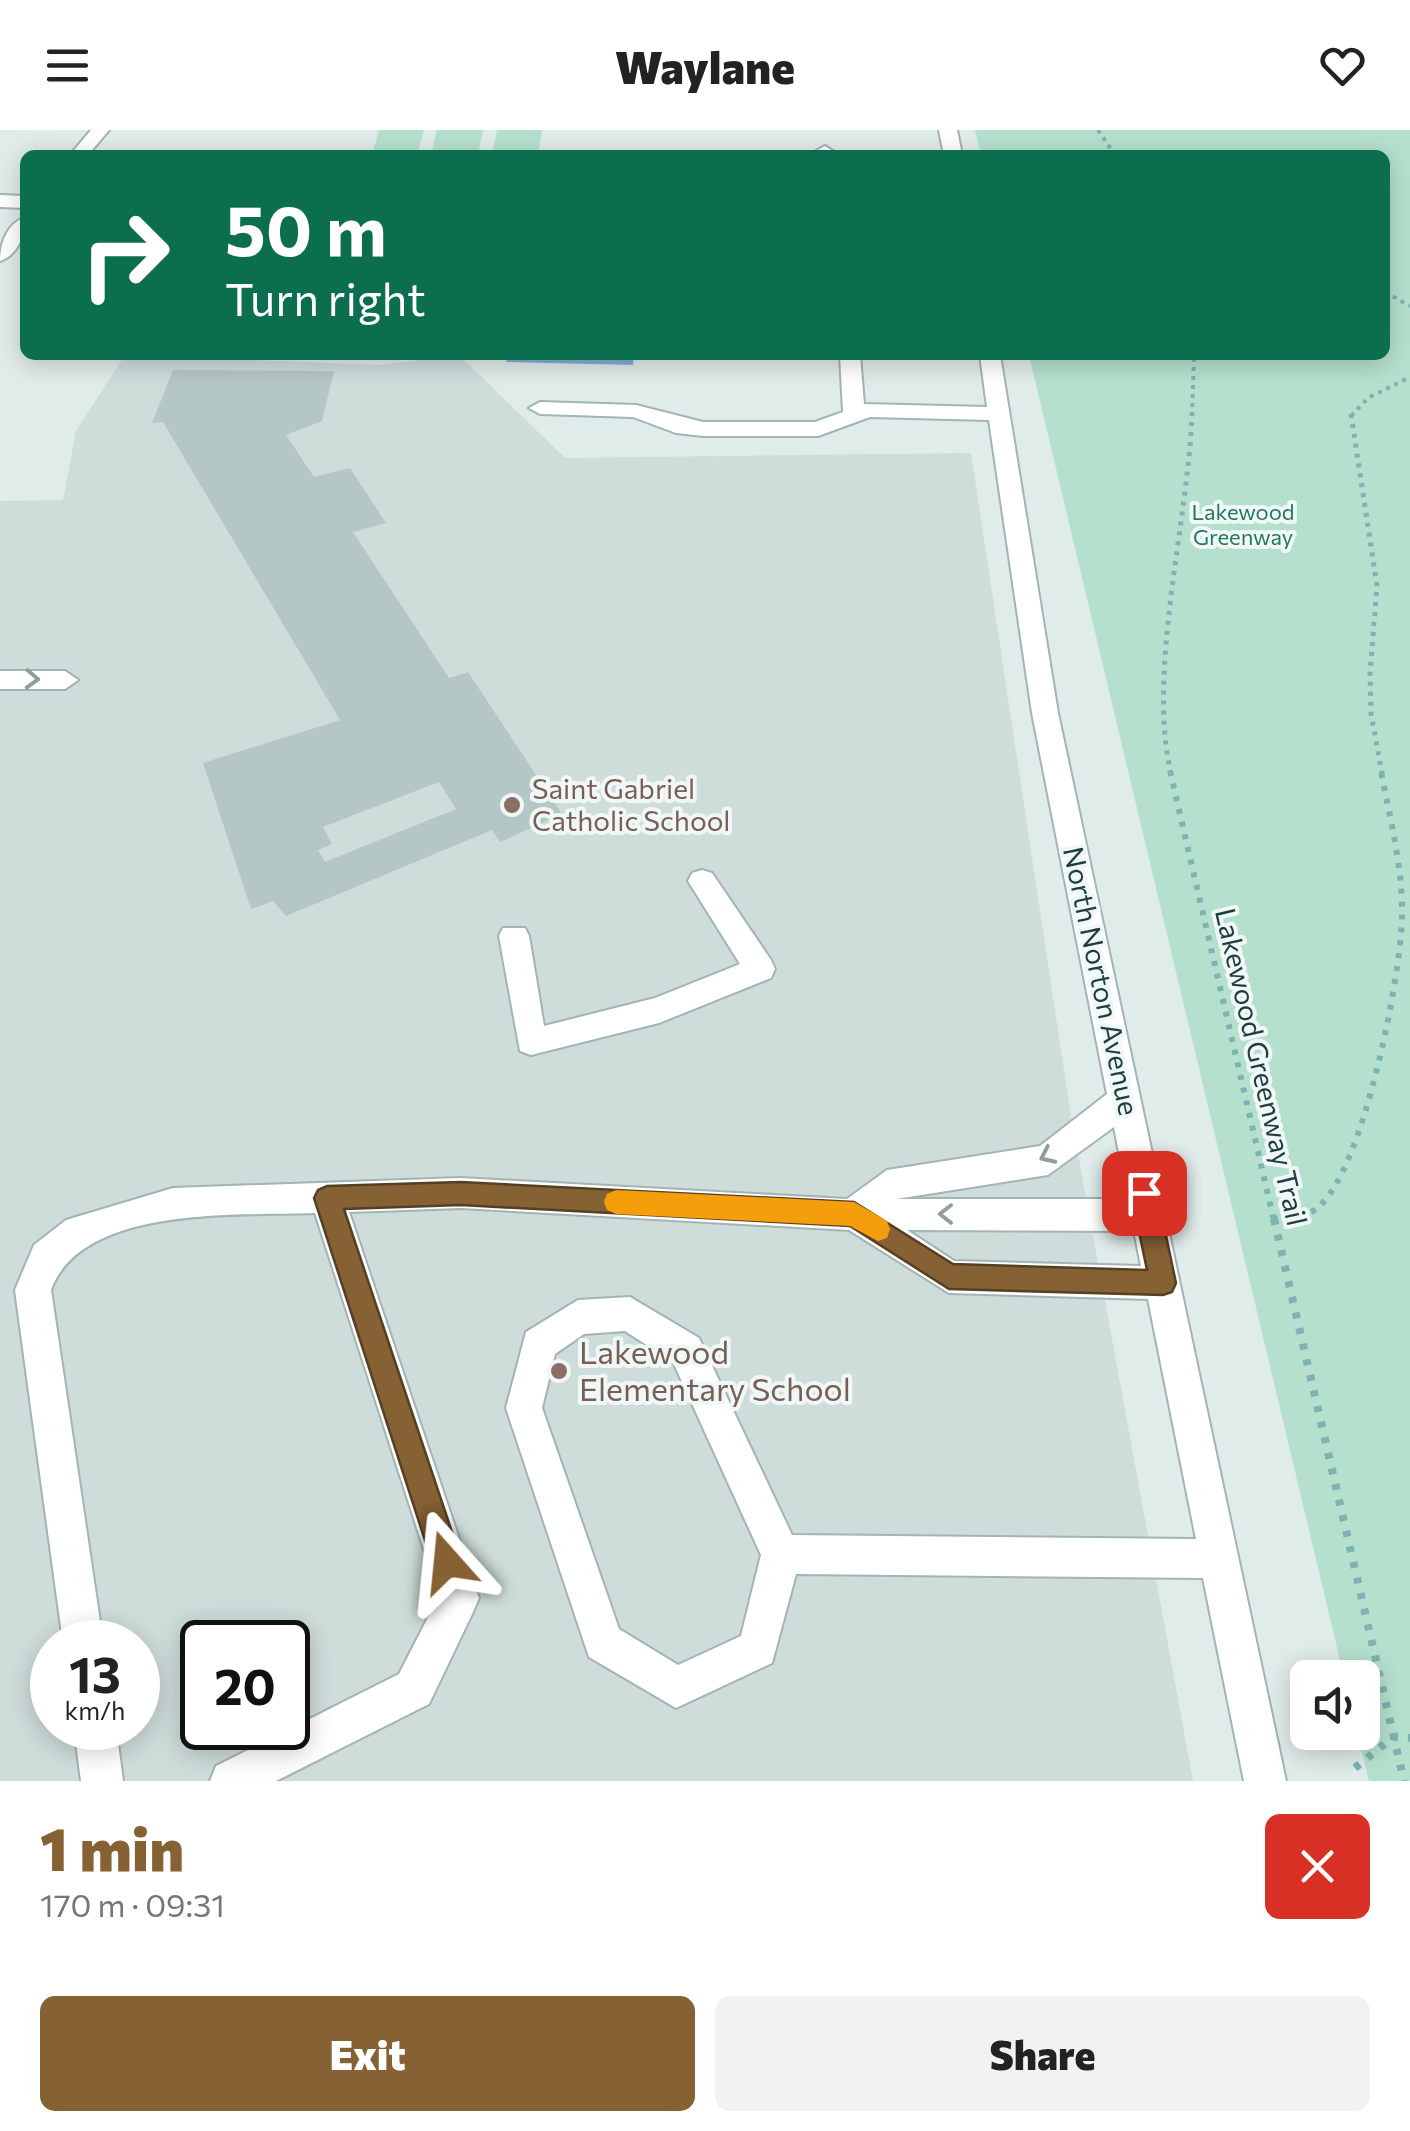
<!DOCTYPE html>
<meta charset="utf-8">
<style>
:root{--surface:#fff;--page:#f2f2f2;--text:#222;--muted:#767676;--accent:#856134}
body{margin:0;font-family:Commissioner,sans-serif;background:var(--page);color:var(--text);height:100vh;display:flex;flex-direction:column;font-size:38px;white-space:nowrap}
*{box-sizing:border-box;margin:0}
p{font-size:32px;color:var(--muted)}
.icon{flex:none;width:55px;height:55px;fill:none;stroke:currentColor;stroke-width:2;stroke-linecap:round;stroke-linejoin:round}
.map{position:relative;height:1651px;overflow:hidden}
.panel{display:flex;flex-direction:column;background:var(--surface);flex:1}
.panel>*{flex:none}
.banner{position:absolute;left:20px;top:20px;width:1370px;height:210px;border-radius:15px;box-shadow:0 5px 25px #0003;background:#0b6e4f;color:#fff;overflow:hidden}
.controls{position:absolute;left:1290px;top:1530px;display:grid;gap:20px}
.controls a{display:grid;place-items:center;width:90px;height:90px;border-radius:15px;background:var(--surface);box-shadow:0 5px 25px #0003;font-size:50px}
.speed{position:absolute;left:30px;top:1490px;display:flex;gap:20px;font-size:50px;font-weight:700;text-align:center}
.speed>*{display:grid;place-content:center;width:130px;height:130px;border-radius:50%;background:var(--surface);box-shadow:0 5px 25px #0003;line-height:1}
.speed small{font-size:25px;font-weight:400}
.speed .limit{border:5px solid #111;border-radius:15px;background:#fff;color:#111}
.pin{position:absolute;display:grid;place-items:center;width:85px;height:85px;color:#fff;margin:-42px;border-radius:20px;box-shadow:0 5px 15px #0006}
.me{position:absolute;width:110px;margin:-55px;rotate:342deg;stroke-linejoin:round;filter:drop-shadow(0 0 8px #0008)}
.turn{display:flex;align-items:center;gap:35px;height:210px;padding:0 40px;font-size:45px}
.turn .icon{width:130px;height:130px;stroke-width:2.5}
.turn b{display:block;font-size:70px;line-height:85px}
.round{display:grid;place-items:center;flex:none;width:105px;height:105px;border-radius:15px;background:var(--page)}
.overview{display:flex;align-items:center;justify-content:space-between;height:170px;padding:0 40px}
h1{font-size:60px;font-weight:800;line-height:75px;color:var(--accent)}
.button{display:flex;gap:20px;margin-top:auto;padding:20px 40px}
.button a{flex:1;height:115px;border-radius:15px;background:var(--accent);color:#fff;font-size:40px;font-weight:800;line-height:115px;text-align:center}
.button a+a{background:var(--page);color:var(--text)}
header{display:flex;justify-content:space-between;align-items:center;height:130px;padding:0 40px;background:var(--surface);font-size:45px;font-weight:800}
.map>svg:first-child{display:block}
.built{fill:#cedcda;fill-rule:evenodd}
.green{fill:#b6e0ce}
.water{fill:#82afd7}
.building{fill:#b5c7c5;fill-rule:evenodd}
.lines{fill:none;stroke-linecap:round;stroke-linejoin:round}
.minor-casing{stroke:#a2b4b3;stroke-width:4}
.path-far3{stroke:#7db3b3;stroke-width:4;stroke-dasharray:4 5;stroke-linecap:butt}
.path-far2{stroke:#7db3b3;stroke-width:5;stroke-dasharray:4 6;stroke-linecap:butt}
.path-far1{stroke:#7db3b3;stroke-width:6;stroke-dasharray:5 8;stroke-linecap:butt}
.path{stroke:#7db3b3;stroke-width:8;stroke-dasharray:6 10;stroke-linecap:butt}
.minor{fill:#fff;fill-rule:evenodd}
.oneway{stroke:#8f9e9e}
.route{fill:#856134;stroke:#563f22;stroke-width:2.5}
.slow{fill:#f59e0b}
.education-dot{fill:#8d6e63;stroke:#f0f8f7;stroke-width:4}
.labels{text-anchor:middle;stroke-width:8;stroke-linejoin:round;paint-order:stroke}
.far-park-label{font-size:22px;fill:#25785f;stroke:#f0f8f7}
.education-label{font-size:28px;fill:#785e54;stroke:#f0f8f7;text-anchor:start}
.street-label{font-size:28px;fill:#1f3d3e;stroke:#f0f8f7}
.near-education-label{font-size:32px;fill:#785e54;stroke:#f0f8f7;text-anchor:start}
</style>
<header><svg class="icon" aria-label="menu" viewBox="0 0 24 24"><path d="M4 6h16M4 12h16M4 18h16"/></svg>Waylane<svg class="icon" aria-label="heart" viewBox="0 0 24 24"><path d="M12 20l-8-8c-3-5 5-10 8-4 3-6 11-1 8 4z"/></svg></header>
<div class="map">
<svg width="1410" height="1651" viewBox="0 0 1410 1651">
<rect width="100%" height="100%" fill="#e0ecea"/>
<path class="built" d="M125,225L379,235L459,225L565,328L971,323L1070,980L1193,1651H0V371L63,370L76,301ZM52,1512H138V1598H52ZM202,1512H288V1598H202Z"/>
<g class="green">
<polygon points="379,0 424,0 417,25 372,25"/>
<polygon points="437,0 483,0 478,25 431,25"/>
<polygon points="497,0 542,0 538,25 492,25"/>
<polygon points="975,0 1410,0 1410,1651 1369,1651 1357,1603 1362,1602 1362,1548 1344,1547 1029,225 1385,225 1385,25 981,25"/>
</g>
<polygon class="water" points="508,225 634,225 633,235 506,232"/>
<path class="building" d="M173,240L334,241L322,291L286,305L314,347L350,338L386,393L353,402L449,548L468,542L562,684L500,712L492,700L286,786L273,771L251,779L203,633L340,590L163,292L152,293ZM439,652L456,679L325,732L318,720L332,714L323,697Z"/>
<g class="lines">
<defs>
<g id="minor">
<polygon points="91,0 109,0 88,25 70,25"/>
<polygon points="939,0 957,0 962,25 944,25"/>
<polygon points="825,16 839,25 819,25 816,21"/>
<polygon points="0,65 25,66 25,78 0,77"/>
<path d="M25,87C25,105 18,125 0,131C0,113 7,94 25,87Z"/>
<path d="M840,225H860L864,274L987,277L980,225H1000L1058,583L1286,1651H1244L1203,1448L796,1444L772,1533L676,1578L589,1527L506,1278L526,1202L578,1170L630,1167L699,1208L792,1405L1196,1409L1148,1169L949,1163L849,1100L461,1078L349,1082L479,1468L473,1482L429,1574L276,1651H210L216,1636L399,1544L439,1466L315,1083C239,1086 82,1075 51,1160L103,1512H63L15,1160L34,1115L66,1090L173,1058L461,1048L847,1069L887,1040L1040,1016L1107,964L1032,583L989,290L870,287L818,306H703L676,303L633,287L540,284L529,278L540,272L636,275L703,292H815L843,282ZM1114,997L1128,1069H896L1048,1045ZM907,1100L1134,1101L1141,1136L954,1131ZM625,1201L673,1232L761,1425L741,1506L678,1535L619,1499L542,1278L555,1224L584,1204Z"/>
<polygon points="0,541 65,541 78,550 65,559 0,559"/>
<polygon points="702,740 712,743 771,830 775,839 771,848 659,893 531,925 520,921 499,806 503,798 525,798 529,806 544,896 655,868 740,834 688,751 692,743"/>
<polygon points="74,1598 116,1598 123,1651 81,1651"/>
</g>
</defs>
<use href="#minor" class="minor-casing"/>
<g class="path-far3">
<polyline points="1098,0 1115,25"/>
<polyline points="1385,162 1410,176"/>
<polyline points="1192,286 1194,225"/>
<polyline points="1351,286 1368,268 1410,247"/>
</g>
<g class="path-far2">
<polyline points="1351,284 1377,456 1370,543 1371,583 1382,644"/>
<path d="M1171,644C1147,542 1188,392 1192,284"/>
</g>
<g class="path-far1">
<polyline points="1170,641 1274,1091"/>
<path d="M1273,1089C1287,1087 1306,1088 1317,1078C1363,1043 1401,846 1402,786C1403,738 1390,689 1381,641"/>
</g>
<g class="path">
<polyline points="1274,1089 1404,1651"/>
<polyline points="1355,1638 1393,1607 1410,1608"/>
</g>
<use href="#minor" class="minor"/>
</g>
<defs><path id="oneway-chevron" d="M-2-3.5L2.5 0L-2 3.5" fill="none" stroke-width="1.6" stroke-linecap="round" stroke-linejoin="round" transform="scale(2.5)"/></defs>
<g class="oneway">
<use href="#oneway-chevron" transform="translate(32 549) rotate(2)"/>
<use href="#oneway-chevron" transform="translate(1047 1026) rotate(155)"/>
<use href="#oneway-chevron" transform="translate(946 1084) rotate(-180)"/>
</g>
<polygon class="route" points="1144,1051 1153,1055 1157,1063 1176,1153 1172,1162 1163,1165 949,1159 850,1096 461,1075 344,1079 462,1432 458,1442 447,1446 437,1442 432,1432 314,1068 318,1060 327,1056 461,1052 854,1072 953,1134 1147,1140 1131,1063 1135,1055"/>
<polygon class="slow" points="616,1060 854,1072 887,1091 890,1099 887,1108 878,1111 850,1096 616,1084 607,1080 604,1072 607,1064"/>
<g class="education-dot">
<circle cx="512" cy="675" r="10"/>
<circle cx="559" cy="1241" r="10"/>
</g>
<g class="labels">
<g class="far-park-label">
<text x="1243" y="390">Lakewood<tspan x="1243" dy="25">Greenway</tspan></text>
</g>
<g class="education-label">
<text x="532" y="669">Saint Gabriel<tspan x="532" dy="32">Catholic School</tspan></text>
</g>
<g class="street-label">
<text transform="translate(1101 851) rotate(78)" y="10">North Norton Avenue</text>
<text transform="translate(1261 937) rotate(77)" y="10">Lakewood Greenway Trail</text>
</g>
<g class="near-education-label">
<text x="579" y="1234">Lakewood<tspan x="579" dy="37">Elementary School</tspan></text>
</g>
</g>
</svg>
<div class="controls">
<a><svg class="icon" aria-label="sound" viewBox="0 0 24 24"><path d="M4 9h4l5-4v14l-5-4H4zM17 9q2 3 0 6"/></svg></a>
</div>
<div class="speed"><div>13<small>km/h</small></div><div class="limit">20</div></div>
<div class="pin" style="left:1144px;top:1063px;background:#d93025"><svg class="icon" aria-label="arrive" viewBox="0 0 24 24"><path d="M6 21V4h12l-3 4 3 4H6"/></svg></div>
<svg class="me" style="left:447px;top:1432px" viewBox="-20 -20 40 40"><path d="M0-17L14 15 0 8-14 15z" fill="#856134" stroke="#fff" stroke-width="4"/></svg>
<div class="banner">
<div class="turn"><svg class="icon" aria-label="right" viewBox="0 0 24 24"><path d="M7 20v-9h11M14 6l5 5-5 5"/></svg><div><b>50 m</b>Turn right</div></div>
</div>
</div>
<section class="panel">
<div class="overview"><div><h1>1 min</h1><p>170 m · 09:31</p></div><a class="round" style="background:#d93025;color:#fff"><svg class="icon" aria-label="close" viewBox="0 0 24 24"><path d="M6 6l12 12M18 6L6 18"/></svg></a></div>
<div class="button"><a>Exit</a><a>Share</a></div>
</section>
